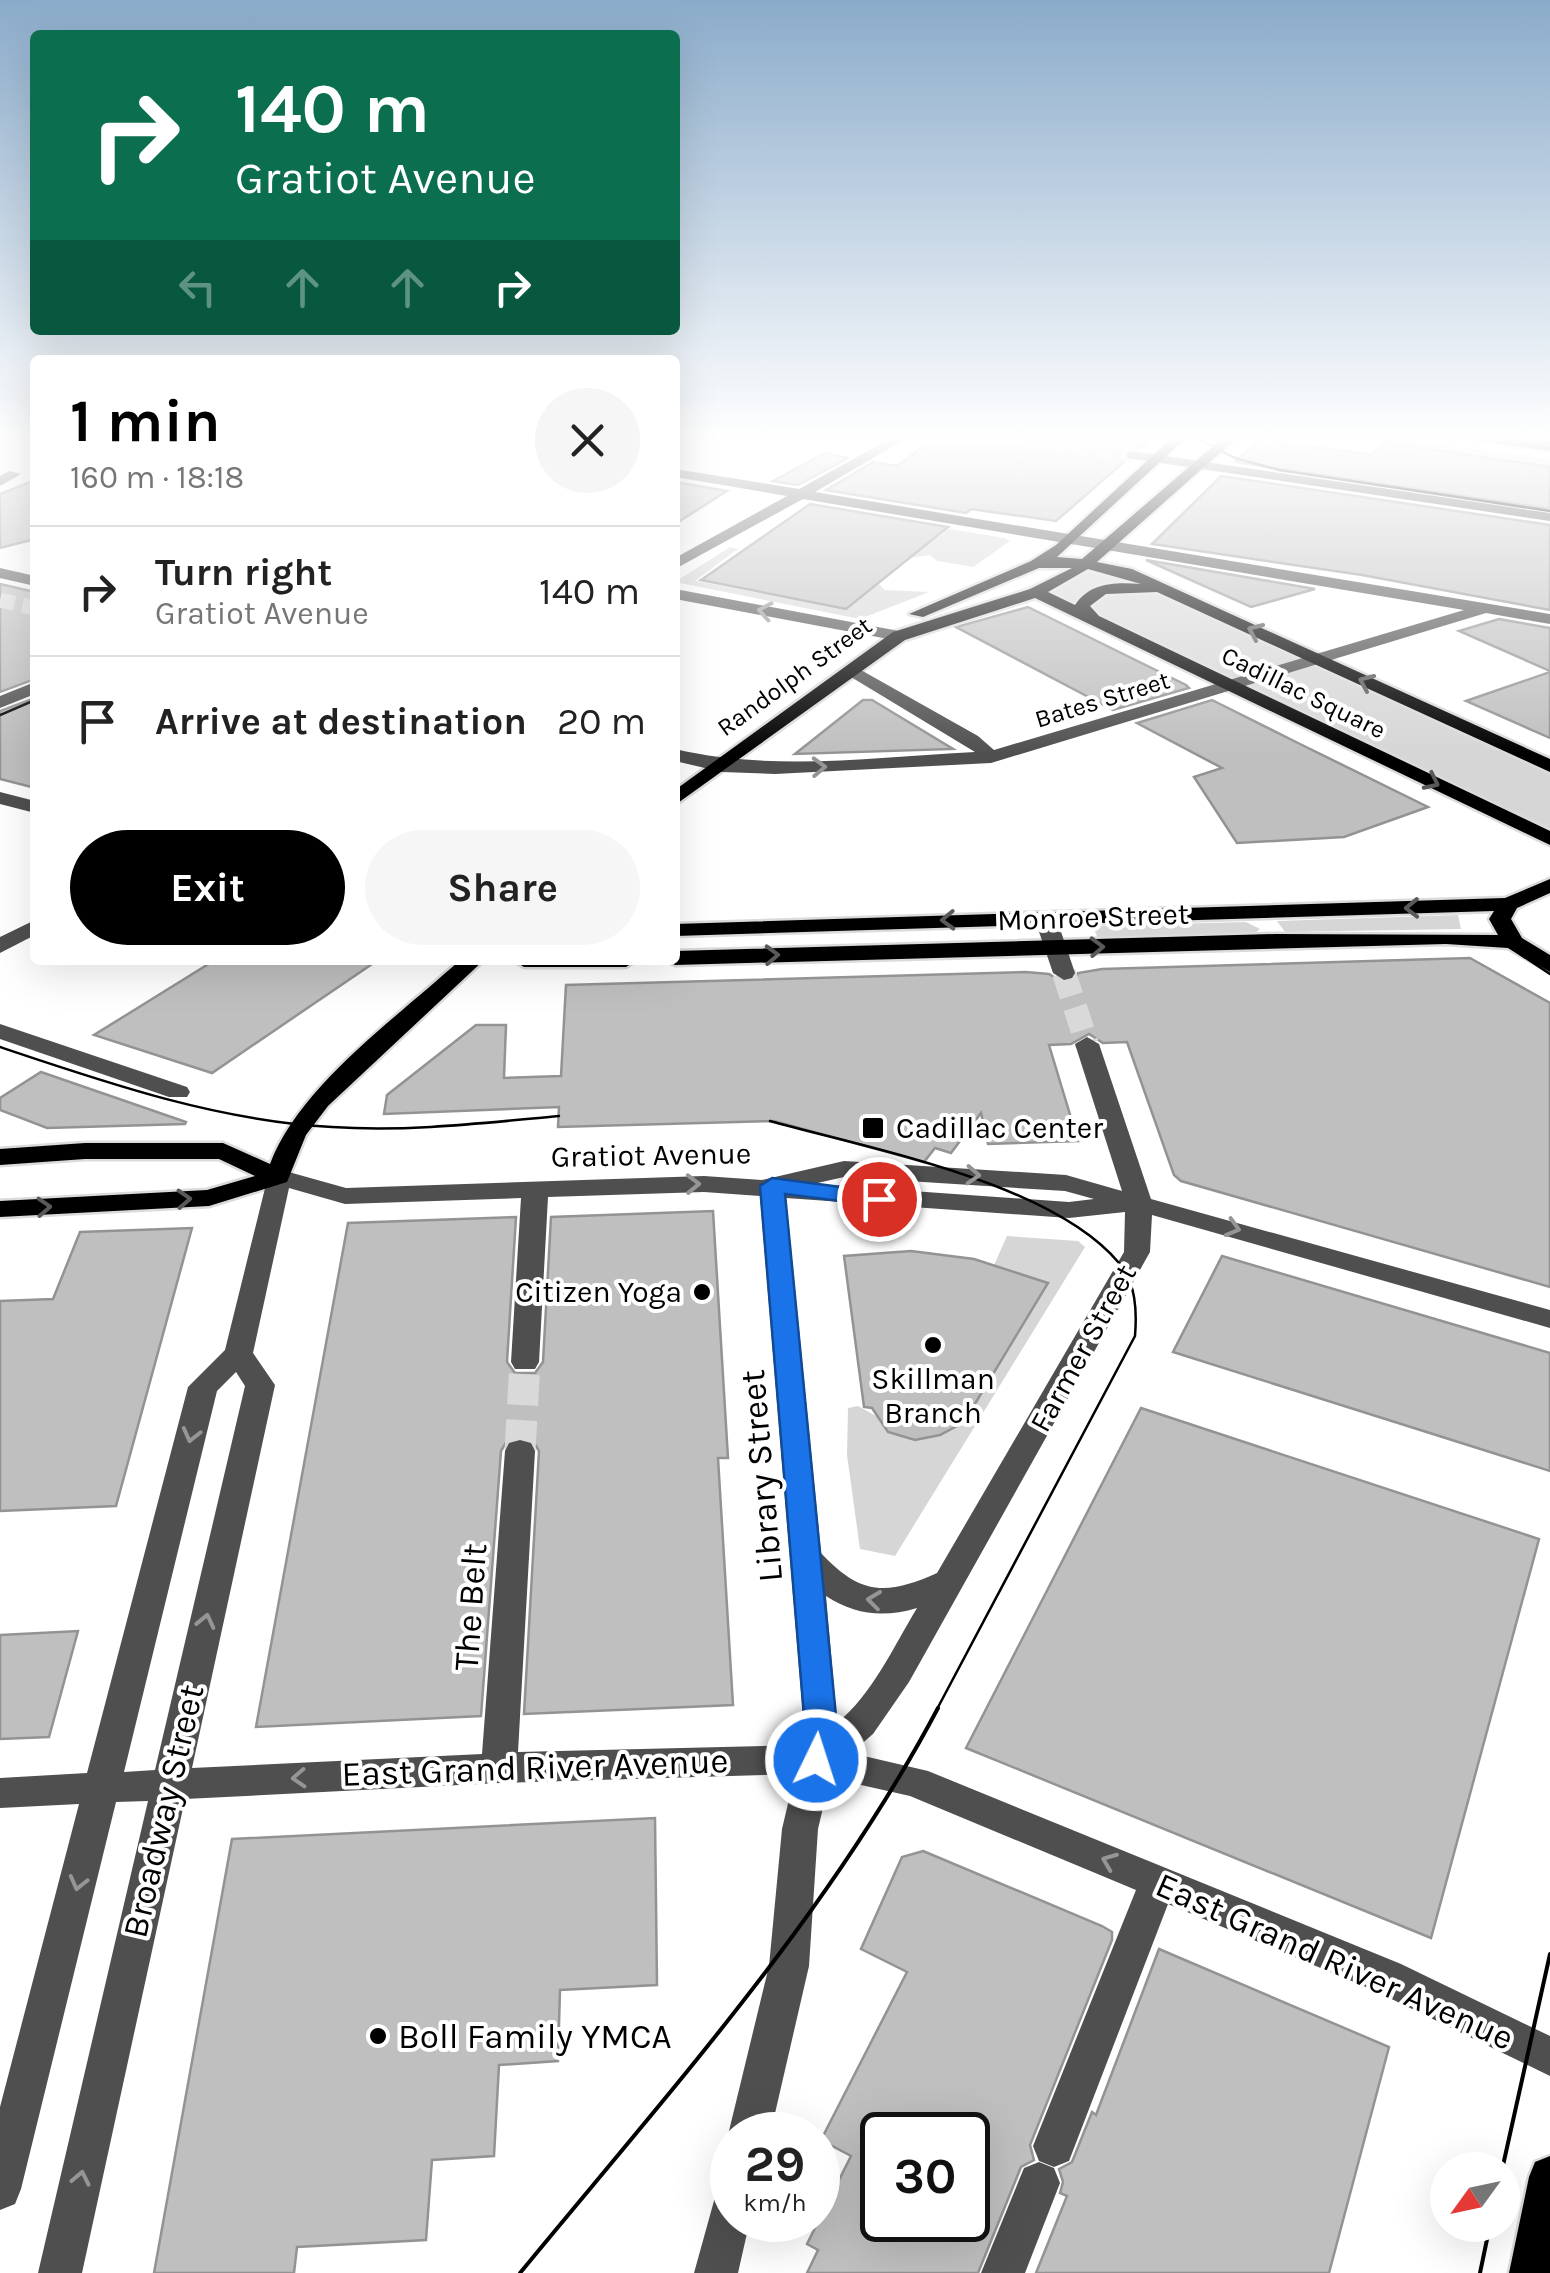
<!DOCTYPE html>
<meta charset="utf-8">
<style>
:root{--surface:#fff;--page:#f6f6f6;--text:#222;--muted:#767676;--line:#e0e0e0;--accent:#000}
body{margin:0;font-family:Karla,sans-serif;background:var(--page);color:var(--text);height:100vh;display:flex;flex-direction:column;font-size:38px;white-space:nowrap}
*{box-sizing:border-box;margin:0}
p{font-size:32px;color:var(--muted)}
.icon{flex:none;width:55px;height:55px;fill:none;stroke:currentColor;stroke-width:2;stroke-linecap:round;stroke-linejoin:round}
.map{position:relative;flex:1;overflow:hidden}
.sheet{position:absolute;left:30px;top:355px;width:650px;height:610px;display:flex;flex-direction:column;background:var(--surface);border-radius:10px;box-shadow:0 10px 40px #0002}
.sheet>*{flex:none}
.top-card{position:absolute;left:30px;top:30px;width:650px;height:305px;border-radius:10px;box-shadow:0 10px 40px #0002;background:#0b6e4f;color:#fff;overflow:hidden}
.needle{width:65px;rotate:237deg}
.controls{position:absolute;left:1430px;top:2152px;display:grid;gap:20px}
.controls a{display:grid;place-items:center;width:90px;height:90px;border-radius:50%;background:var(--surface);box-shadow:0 10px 40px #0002;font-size:50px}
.speed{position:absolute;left:710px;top:2112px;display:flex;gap:20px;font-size:50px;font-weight:700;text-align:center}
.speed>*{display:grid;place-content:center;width:130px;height:130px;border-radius:50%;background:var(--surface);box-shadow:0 10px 40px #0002;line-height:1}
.speed small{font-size:25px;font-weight:400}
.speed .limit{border:5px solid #111;border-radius:15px;background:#fff;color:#111}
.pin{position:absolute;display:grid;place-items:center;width:85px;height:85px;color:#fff;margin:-42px;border:5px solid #fff;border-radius:50%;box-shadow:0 2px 10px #0007}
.me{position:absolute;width:110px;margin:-55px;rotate:4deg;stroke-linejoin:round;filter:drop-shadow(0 0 8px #0008)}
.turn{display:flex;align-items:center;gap:35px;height:210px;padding:0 40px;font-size:45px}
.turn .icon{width:130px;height:130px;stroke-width:2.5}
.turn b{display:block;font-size:70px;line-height:85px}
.lanes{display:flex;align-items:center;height:95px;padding:0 40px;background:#0003;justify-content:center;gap:50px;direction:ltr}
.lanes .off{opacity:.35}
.round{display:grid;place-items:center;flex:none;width:105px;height:105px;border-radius:52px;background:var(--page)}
.overview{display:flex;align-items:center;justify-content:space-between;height:170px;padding:0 40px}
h1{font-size:60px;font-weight:700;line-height:75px;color:var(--accent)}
.cta{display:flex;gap:20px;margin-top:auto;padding:20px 40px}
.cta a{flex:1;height:115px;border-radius:60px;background:var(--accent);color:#fff;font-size:40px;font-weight:700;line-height:115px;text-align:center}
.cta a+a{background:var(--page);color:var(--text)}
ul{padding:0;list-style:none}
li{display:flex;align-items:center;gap:30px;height:130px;padding:0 40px;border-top:2px solid var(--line)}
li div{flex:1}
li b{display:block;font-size:38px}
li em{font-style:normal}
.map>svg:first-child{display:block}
.green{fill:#d6d6d6}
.building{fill:#bfbfbf;stroke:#939393;stroke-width:2.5;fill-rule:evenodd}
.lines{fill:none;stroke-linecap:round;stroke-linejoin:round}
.minor-tunnel-far2{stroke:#d9d9d9;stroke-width:15;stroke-dasharray:15 8;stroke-linecap:butt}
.minor-tunnel-far1{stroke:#d9d9d9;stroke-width:24;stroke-dasharray:24 12;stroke-linecap:butt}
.minor-tunnel{stroke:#d9d9d9;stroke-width:31;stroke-dasharray:31 15;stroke-linecap:butt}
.major-casing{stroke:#dbdbdb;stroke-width:5}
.highway-casing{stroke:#dbdbdb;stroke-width:5}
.minor{fill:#4f4f4f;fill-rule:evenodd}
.major{fill:#000;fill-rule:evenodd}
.highway{fill:#000;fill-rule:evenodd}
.tram-far1{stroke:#000;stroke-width:2.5}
.tram{stroke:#000;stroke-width:4}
.oneway{stroke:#959595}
.oneway2{stroke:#595959}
.route{fill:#1a73e8;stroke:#114b97;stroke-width:2.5}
.poi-dot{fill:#000;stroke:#fff;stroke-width:4}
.labels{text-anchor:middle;stroke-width:8;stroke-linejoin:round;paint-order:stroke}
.far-street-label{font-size:25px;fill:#000;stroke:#fff}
.street-label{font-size:30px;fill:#000;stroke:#fff}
.poi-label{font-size:30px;fill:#000;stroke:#fff;text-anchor:start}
.near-street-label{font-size:35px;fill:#000;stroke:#fff}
.near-poi-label{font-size:35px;fill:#000;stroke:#fff;text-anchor:start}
</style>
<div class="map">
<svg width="1550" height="2273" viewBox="0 0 1550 2273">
<rect width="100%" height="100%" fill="#fff"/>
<g class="green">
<polygon points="1387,437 1550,459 1550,466 1383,442"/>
<polygon points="890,519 1004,538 1010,541 973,567 937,561 930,555 908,558 944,533 885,523"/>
<polygon points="730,547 738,549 695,581 846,609 878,583 885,590 929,592 860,619 675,582"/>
<polygon points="1089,563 1127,572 1550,766 1550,839 1036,592"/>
<polygon points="1458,915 1461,929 1285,932 1277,921"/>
<polygon points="1246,922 1260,929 1254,934 1098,939 1093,926"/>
<polygon points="1007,1236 1078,1241 1085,1247 895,1556 860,1549 847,1455 848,1408 858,1406 876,1416 888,1432 915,1440 940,1434 964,1421 1048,1283 994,1265"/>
</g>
<g class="building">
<polygon points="938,436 1153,436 1140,448 1124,450 1125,461 1056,521 971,509 966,513 826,490 873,462 897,466"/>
<polygon points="1259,439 1372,455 1383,442 1550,467 1550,509 1235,462"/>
<polygon points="825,453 848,458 798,485 773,481"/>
<polygon points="1221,476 1550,525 1550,610 1362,575 1152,544"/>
<polygon points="35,480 35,539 0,548 0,494"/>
<polygon points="675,482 727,491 675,524"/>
<polygon points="810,504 948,527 846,609 701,580"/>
<polygon points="1146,560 1315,589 1251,607"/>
<polygon points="0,584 35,592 35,679 0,692"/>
<polygon points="1028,607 1186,685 1189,688 1113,710 956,627"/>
<polygon points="1499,619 1550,628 1550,671 1459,631"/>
<polygon points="1550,672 1550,738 1466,701"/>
<polygon points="35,698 35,788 0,779 0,711"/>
<polygon points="863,700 872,700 953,749 795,754"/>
<polygon points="1212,700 1298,743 1428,807 1344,837 1237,843 1194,777 1222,768 1137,723"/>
<polygon points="1470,958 1550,1003 1550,1287 1181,1181 1174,1175 1127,1042 1103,1043 1089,1034 1071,1044 1049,1045 1078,1141 988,1144 981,1113 951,1153 935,1148 924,1162 774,1121 558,1127 559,1107 384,1114 387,1095 476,1025 506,1025 504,1078 561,1076 566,985 1026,972 1049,974 1065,984 1075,980 1078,973 1102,969"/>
<polygon points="215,960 378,960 212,1073 94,1035"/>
<polygon points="41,1072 186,1122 185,1124 47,1128 0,1110 0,1098"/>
<polygon points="713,1211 728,1458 718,1458 733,1705 524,1714 539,1451 532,1439 519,1436 508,1439 501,1451 481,1716 256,1727 348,1223 516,1217 507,1362 515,1373 535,1373 543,1362 551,1217"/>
<polygon points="192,1228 116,1506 0,1511 0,1301 53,1299 80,1232"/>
<polygon points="911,1251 974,1259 1048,1283 964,1422 940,1435 915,1440 888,1432 872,1408 864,1407 844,1256"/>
<polygon points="1222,1256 1550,1353 1550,1471 1173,1352"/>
<polygon points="1141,1408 1539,1539 1431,1938 966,1748"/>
<polygon points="78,1631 49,1737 0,1739 0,1635"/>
<polygon points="655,1818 657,1985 560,1990 558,2061 499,2065 494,2156 432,2160 426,2240 297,2247 294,2273 154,2273 232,1839"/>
<path d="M923,1851L1102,1926L1112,1932V1940L1030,2145L1034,2160L1021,2167L978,2273H807L818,2250L807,2244L851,2156L821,2140L907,1972L861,1949L902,1857ZM882,2135H968V2220H882Z"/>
<polygon points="1159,1949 1389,2047 1329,2273 1036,2273 1067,2196 1060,2193 1063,2182 1059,2169 1072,2162 1092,2112 1096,2115"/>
</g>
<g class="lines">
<g class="minor-tunnel-far2">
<polyline points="1007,436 1132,455"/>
<polyline points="0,600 35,608"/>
</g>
<polyline class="minor-tunnel-far1" points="1064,973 1087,1044"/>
<polyline class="minor-tunnel" points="520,1451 525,1362"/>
<defs>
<g id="major">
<path d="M1174,436H1188L1057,557L1082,559L1225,436H1239L1097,562L1132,569L1550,759V772L1157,592L1106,594L1090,606L1099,616L1550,831V845L1035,598L905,640L675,805V790L893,632L1030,589L1072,568H1039L923,617L909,614L1031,561L1056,545ZM1088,569L1141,584C1116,582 1090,582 1075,605L1048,592Z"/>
<polygon points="1550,879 1550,893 1517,908 1511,919 1522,938 1550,955 1550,972 1508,948 1446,944 675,965 665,960 675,960 675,951 1275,934 1498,935 1489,919 1494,911 675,936 675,924 1505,898"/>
<path d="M460,960H484L328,1106L306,1135L287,1182L209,1206L0,1217V1201L207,1190L255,1176L219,1159H85L0,1165V1149L85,1143H223L270,1164C300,1085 398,1017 460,960Z"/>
<polygon points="513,960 637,960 626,967 524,967"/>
<polygon points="1550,2156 1550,2273 1509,2273 1529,2177 1535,2162"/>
</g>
<polygon id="highway" points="1470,436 1550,441 1550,451 1478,441"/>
</defs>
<use href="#major" class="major-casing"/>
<use href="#highway" class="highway-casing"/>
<g class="minor">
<path d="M895,436H911L815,492L1550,614V624L1486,613L991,763L775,774L722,772L675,761V749C773,772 875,757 975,752L846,674L843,670L852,665L978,736L994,750L1464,610L803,499L675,569V558L787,496L675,477V469L799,489Z"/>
<polygon points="1132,451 1550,513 1550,521 1127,458 1127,452"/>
<polygon points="9,471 21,474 0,486 0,476"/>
<polygon points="0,568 35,576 35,586 0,578"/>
<polygon points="675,589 899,631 907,636 899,641 675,599"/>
<polygon points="35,682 35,694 0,708 0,696"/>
<polygon points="0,792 35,801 35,813 0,804"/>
<polygon points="1045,911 1056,917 1075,973 1072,978 1064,980 1053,973 1034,917"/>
<polygon points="35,920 35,935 0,953 0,937"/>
<polygon points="0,1024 187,1087 190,1092 187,1097 169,1097 0,1039"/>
<path d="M1087,1037L1099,1044L1151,1199L1550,1310V1328L1152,1215L1150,1252L909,1682L873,1734L851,1753L928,1771L1401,1964L1550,2036V2076L1373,1990L1168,1904L1069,2161L1054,2167L1039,2161L1033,2146L1136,1890L910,1796L830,1778L818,1829L809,1966L770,2135H732V2146L728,2135L769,1966L782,1829L795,1774L499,1783L185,1799L82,2273H38L148,1801L116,1802L21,2189L15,2204L0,2210V2107L79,1804L0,1808V1778L87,1773L188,1387L225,1350L269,1172L278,1169L346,1188L704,1176L762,1180L844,1161L1066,1175L1122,1191L1075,1044ZM844,1177L1065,1191L1094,1199L1069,1202L813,1184ZM289,1188L345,1204L521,1198L511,1362L515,1369H535L539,1362L548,1197L704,1192L760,1196L803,1716L800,1745L518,1752L535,1451L531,1443L520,1440L509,1443L505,1451L482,1754L192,1768L275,1385L253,1353ZM786,1198L1069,1218L1125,1212L1124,1252L937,1573C886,1596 860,1595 821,1553ZM236,1372L245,1386L155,1770L124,1772L217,1391ZM826,1596C855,1615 884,1618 917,1608C894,1646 872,1695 837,1723Z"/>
<polygon points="1039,2162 1054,2168 1060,2183 1025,2273 981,2273 1024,2168"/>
<polygon points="732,2183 732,2220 750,2220 738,2273 694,2273 717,2190"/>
</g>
<use href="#major" class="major"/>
<use href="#highway" class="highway"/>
<g class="tram-far1">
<polyline points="1193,436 1235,458 1279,470 1550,511"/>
<polyline points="0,715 35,700"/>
<polyline points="1550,884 1516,898 1498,919 1509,947 1550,974"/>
<path d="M0,1047C107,1083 218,1121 332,1127C408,1132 483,1123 559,1116"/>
<path d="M770,1121C870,1149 1051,1182 1119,1263C1136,1283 1137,1311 1135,1336L936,1711"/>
</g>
<g class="tram">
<polyline points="1502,2170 1550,1954"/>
<path d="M520,2273C668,2093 828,1916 938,1708"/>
<polyline points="1480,2273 1490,2225"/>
</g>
</g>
<defs><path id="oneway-chevron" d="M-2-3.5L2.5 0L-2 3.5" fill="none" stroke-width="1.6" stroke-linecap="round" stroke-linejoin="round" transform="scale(2.5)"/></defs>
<g class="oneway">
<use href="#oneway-chevron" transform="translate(765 611) rotate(-170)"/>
<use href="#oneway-chevron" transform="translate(819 767) rotate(-2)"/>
<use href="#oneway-chevron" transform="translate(973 1175) rotate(3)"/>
<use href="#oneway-chevron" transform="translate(693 1184) rotate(-1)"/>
<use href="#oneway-chevron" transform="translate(1233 1228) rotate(16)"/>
<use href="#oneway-chevron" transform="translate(191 1435) rotate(104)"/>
<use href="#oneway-chevron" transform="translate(874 1600) rotate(-173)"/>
<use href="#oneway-chevron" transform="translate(206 1621) rotate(-77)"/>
<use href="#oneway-chevron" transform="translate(299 1778) rotate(177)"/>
<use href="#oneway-chevron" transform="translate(1109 1861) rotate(-158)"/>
<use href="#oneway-chevron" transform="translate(78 1883) rotate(104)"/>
<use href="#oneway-chevron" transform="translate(81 2178) rotate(-78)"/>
</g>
<g class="oneway2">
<use href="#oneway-chevron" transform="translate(1255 631) rotate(-156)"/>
<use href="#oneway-chevron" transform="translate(1366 682) rotate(-156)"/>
<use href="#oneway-chevron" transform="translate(1432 782) rotate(26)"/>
<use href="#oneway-chevron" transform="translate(1412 908) rotate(179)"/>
<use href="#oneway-chevron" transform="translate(948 920) rotate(178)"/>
<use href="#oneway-chevron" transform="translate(1097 947) rotate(-2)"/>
<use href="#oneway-chevron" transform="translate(772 955) rotate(-2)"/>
<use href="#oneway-chevron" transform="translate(184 1199) rotate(-3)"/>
<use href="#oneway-chevron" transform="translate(44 1207) rotate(-3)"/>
</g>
<linearGradient id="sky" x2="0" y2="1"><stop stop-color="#8aabca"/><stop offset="0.58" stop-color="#fff"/><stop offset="1" stop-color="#fff" stop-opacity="0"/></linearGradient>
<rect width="1550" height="755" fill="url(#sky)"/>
<polygon class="route" points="772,1178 879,1192 891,1199 879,1206 785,1194 836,1716 827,1770 816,1774 805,1770 800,1760 804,1716 760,1186"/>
<g class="poi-dot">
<rect x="861" y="1116" width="24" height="24" rx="5"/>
<circle cx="702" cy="1292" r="10"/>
<circle cx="933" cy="1345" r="10"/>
<circle cx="378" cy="2036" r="10"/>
</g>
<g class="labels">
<g class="far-street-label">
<text transform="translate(794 676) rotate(-36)" y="9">Randolph Street</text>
<text transform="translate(1304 692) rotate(26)" y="9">Cadillac Square</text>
<text transform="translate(1102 699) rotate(-17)" y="9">Bates Street</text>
</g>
<g class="street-label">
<text transform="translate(1093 917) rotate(-2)" y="10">Monroe Street</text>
<text transform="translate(651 1155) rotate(-1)" y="10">Gratiot Avenue</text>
<text transform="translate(1083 1348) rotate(-61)" y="10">Farmer Street</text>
</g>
<g class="poi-label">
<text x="896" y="1138">Cadillac Center</text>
<text x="682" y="1302" text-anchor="end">Citizen Yoga</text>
<text x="933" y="1389" text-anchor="middle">Skillman<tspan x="933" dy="34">Branch</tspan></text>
</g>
<g class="near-street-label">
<text transform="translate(761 1476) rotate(-95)" y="12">Library Street</text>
<text transform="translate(470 1607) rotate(-86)" y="12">The Belt</text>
<text transform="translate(535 1767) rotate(-2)" y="12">East Grand River Avenue</text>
<text transform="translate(163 1811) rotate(-77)" y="12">Broadway Street</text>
<text transform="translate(1335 1961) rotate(24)" y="12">East Grand River Avenue</text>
</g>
<g class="near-poi-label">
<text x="398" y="2048">Boll Family YMCA</text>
</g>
</g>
</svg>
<div class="controls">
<a><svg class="needle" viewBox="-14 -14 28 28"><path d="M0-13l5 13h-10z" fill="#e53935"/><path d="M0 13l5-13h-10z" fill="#767676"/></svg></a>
</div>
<div class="speed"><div>29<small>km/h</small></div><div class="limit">30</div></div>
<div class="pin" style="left:879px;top:1199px;background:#d93025"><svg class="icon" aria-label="arrive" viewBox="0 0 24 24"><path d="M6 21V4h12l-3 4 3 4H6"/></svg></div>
<svg class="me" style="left:816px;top:1760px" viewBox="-20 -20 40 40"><circle r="17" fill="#1a73e8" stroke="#fff" stroke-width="3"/><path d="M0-11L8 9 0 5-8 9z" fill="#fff"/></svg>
<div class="top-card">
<div class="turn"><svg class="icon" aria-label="right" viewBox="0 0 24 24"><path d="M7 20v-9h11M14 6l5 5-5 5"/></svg><div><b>140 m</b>Gratiot Avenue</div></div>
<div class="lanes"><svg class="icon off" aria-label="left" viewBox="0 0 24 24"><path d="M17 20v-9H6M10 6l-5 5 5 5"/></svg><svg class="icon off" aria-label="ahead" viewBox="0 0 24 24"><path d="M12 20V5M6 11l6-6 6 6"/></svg><svg class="icon off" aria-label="ahead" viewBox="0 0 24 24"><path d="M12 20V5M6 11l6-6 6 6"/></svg><svg class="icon" aria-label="right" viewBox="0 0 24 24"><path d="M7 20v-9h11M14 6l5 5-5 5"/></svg></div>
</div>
<section class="sheet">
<div class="overview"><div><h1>1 min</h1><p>160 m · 18:18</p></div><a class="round"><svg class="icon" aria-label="close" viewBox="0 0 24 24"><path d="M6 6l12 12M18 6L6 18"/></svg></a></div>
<ul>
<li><svg class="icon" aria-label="right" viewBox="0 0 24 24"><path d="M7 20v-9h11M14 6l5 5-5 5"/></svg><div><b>Turn right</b><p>Gratiot Avenue</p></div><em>140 m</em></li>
<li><svg class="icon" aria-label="arrive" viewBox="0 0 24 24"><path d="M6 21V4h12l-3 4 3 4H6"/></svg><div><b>Arrive at destination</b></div><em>20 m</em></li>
</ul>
<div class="cta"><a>Exit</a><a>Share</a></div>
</section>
</div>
